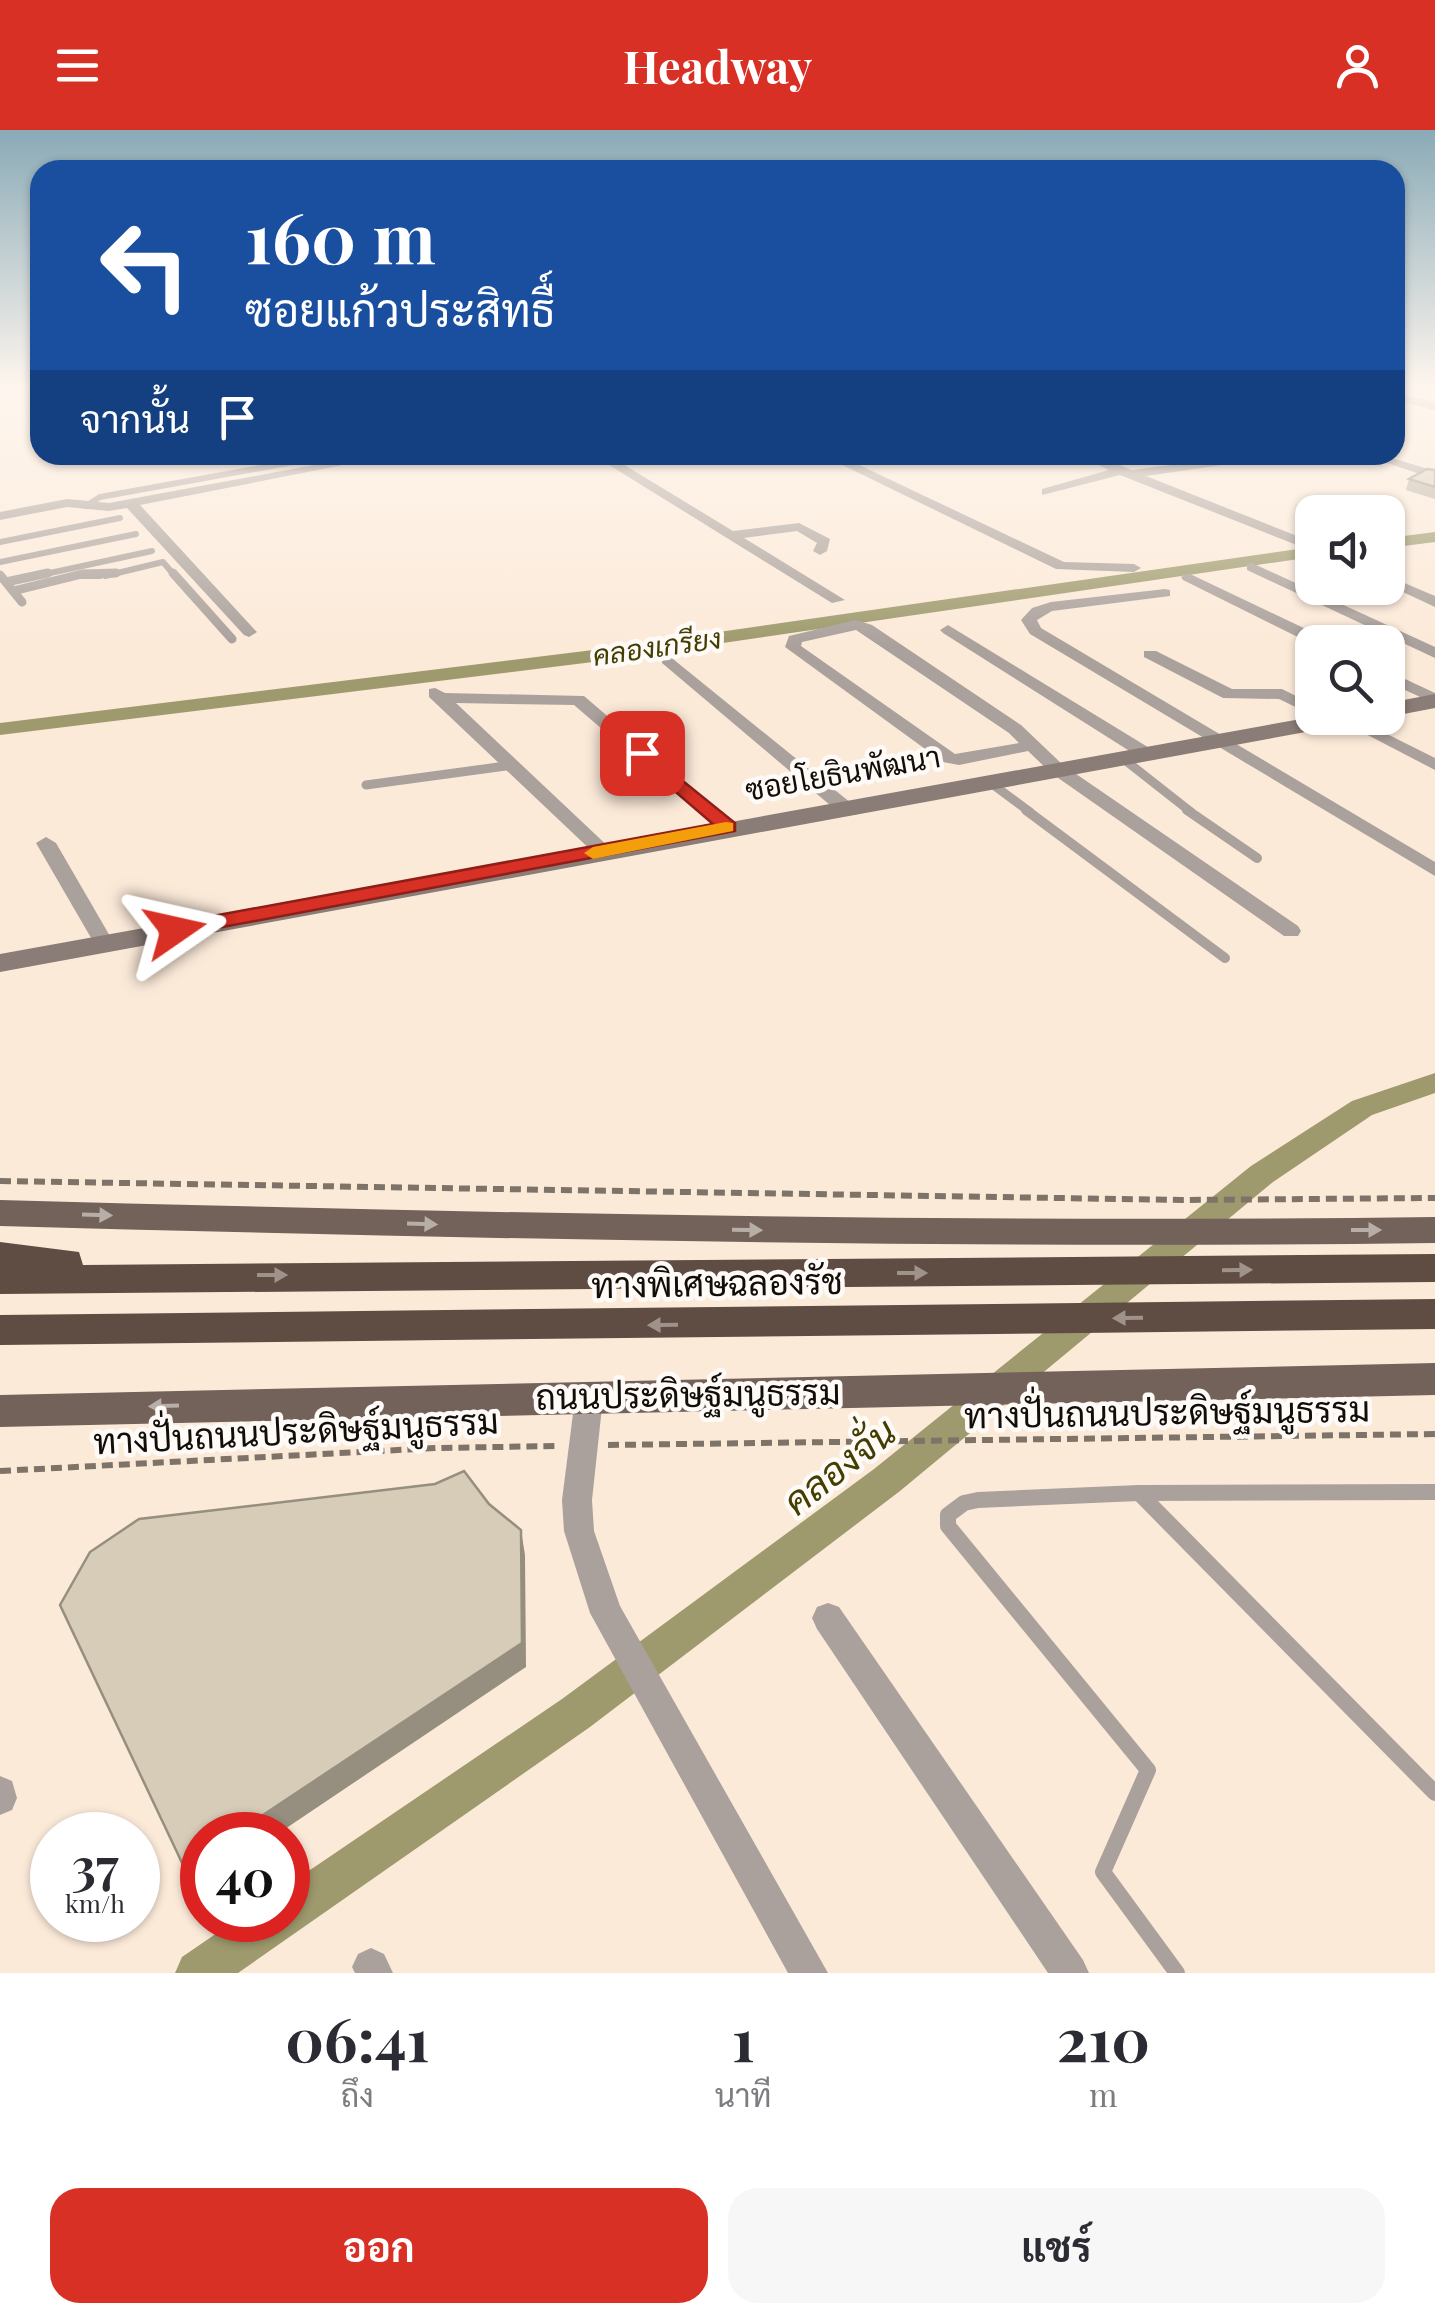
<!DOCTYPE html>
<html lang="th">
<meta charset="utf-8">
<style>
:root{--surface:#fff;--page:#f7f7f7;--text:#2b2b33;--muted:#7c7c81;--accent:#d93025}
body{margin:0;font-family:"Playfair Display",Sarabun,serif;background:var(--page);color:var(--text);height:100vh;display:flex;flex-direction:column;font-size:38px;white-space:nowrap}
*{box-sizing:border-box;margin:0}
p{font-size:32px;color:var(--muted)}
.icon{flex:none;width:55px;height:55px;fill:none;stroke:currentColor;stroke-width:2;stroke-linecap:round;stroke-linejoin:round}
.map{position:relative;height:1843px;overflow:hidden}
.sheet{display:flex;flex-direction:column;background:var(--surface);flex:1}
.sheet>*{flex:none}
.guide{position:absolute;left:30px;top:30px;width:1375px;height:305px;border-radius:30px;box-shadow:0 2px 8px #0004;background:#1a4fa0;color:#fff;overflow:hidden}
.tools{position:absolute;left:1295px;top:365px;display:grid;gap:20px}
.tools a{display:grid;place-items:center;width:110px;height:110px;border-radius:20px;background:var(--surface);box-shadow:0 2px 8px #0004;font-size:50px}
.speed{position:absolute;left:30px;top:1682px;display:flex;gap:20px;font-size:50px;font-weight:700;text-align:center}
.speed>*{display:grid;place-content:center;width:130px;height:130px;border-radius:50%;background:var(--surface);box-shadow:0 2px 8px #0004;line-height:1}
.speed small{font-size:25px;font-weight:400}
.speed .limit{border:15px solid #d22;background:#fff;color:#111}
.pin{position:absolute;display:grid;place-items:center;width:85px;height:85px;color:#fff;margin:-42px;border-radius:20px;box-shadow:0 5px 15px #0006}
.me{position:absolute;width:110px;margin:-55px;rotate:79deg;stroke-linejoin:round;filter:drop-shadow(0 0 8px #0008)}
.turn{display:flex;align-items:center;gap:35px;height:210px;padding:0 50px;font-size:45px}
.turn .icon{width:130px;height:130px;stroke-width:2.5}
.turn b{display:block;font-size:70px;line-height:85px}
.then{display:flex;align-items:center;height:95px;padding:0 50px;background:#0003;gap:20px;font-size:38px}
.eta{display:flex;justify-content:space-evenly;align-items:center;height:170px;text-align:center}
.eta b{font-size:60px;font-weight:700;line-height:70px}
.button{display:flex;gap:20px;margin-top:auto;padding:20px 50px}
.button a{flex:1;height:115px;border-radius:30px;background:var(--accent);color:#fff;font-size:40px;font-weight:700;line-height:115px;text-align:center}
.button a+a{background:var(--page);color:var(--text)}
header{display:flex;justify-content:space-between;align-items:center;height:130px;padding:0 50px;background:var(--accent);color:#fff;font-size:45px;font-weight:700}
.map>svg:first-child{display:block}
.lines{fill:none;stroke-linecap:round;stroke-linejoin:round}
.canal{fill:#9e9a6d;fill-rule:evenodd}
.path{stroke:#7e7368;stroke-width:6;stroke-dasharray:11 6;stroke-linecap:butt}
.lane-far4{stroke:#aba19c;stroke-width:6}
.lane-far3{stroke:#aba19c;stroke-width:9}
.lane-far2{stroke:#aba19c;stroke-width:10}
.lane-far1{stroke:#aba19c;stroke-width:14}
.lane{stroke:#aba19c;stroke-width:16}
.street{fill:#aba19c;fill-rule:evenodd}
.secondary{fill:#8a7c76;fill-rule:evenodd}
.primary{fill:#73625a;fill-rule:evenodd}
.highway{fill:#5f4c43;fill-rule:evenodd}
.wall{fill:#b8af9d}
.shaded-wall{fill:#968f80}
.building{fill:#d6ccb7;stroke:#968f80;stroke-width:2.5}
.oneway{fill:#b8aea8}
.oneway2{fill:#9f928b}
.route{fill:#d93025;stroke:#8d1f18;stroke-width:2.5}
.slow{fill:#f59e0b}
.labels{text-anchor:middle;stroke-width:9;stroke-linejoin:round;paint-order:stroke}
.far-water-label{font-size:28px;font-style:italic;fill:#443e02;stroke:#fefaf7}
.street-label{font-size:30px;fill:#130d07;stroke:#fefaf7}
.near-street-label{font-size:35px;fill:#130d07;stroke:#fefaf7}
.near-water-label{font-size:38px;font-style:italic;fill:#443e02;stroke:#fefaf7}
</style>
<header><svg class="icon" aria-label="menu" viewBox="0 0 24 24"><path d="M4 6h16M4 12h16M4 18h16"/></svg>Headway<svg class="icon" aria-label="person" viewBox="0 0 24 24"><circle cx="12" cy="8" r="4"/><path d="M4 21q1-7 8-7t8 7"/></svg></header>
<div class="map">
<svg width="1435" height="1843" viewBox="0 0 1435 1843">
<rect width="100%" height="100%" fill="#fcead9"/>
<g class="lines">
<g class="canal">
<polygon points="1435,402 1435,412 1388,418 1388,408"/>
<polygon points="1312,417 1312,427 593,532 0,605 0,593 593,520"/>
<polygon points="1435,943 1435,963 1372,985 1273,1052 900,1361 590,1597 238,1843 175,1843 182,1827 236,1790 288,1790 288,1755 562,1569 874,1339 1251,1036 1352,971"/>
</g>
<g class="path">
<polyline points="0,1051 1182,1070 1435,1068"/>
<polyline points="608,1315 1435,1304"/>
<polyline points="0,1341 436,1318 557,1316"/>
</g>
<g class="lane-far4">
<polyline points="86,376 100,367 327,326"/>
<polyline points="0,412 120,388"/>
<polyline points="0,432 136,404"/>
<polyline points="36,446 152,421"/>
<polyline points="75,446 100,446"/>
<polyline points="105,446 163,432 175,446"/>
</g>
<g class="lane-far3">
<polyline points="173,443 232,509"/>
<polyline points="0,445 22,472"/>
<polyline points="6,452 48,443"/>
<polyline points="13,461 82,444 116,443"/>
<polyline points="1121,627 1191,682"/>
<polyline points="988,651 1030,682"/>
<polyline points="366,655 513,635"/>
</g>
<g class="lane-far2">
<polyline points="1026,680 1225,828"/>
<polyline points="1187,680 1257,728"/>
</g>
<polyline class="lane-far1" points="1422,1362 1435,1362"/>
<g class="lane">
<polyline points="1139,1363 1435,1663"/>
<polyline points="1177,1843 1103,1742 1148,1640 948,1396 948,1385 964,1373 978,1370 1139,1363 1435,1362"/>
</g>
<g class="street">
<polygon points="1395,263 1435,272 1435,280 1395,270"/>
<polygon points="368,325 394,325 140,375 254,499 257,502 249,507 244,505 127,378 109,381 67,377 0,390 0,382 67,369 109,373"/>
<polygon points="593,325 608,325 733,401 799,393 830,409 827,421 820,425 813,421 817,413 797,401 744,408 845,470 832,473"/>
<polygon points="822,325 838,325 1064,432 1134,434 1141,438 1134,442 1056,439"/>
<polygon points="1076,325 1093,325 1132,340 1247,325 1247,331 1243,332 1146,346 1312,412 1312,421 1120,345 1042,365 1042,359 1109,340"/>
<polygon points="1363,325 1382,325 1435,341 1435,349"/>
<polygon points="1252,433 1435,517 1435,528 1247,440 1247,434"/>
<polygon points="1188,443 1327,509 1329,512 1312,514 1183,450 1181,447"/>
<polygon points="1388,446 1435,466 1435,477 1388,455"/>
<polygon points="1165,459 1170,460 1170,466 1052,481 1037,490 1041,498 1435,732 1435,746 1030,504 1021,490 1032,478 1051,472"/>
<path d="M856,490L872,495L1021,595L1063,635L1298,796L1301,801L1298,806H1284L1051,643L1028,621L959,635L943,632L785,517L789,506ZM856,500L1009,603L1019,613L955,624L801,516L802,512Z"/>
<polygon points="948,495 1151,619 1154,623 1151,627 1139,627 943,503 940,500"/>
<polygon points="1144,521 1156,521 1232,559 1282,559 1312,574 1312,585 1279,569 1223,568 1144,527"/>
<polygon points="668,525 851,673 851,681 837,681 662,533 662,527"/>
<polygon points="1388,541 1435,563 1435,574 1388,552"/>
<polygon points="435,558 445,563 584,566 737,697 728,703 721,701 574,575 456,573 613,721 610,725 596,725 429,567 429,559"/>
<polygon points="1335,588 1355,588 1435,628 1435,640"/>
<polygon points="46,707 56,713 114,813 111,818 97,818 94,813 36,713"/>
<polygon points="589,1256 599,1259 603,1268 592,1370 594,1401 620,1476 828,1843 788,1843 590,1483 564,1401 562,1370 575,1268 579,1259"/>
<polygon points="828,1473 839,1477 1083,1830 1089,1843 1048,1843 817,1499 812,1488 817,1477"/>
<polygon points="0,1646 12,1651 17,1668 12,1680 0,1685"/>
<polygon points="371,1818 384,1824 393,1843 355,1843 352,1837 358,1824"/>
</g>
<g class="secondary">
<polygon points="1435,564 1435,578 1388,587 1388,573"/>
<polygon points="1312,587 1355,588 1344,595 0,842 0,824"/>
</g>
<g class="primary">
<path d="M0,1070C478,1083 956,1093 1435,1087V1113C956,1119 479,1109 0,1096Z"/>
<polygon points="1435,1233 1435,1265 0,1297 0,1265"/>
</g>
<g class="highway">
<polygon points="0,1112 79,1122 83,1135 1435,1124 1435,1152 0,1164"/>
<polygon points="1435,1169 1435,1199 0,1215 0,1185"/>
</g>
</g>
<polygon class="wall" points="1435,340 1435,369 1406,360 1409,349"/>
<g class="shaded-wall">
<polygon points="521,1400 525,1425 526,1537 276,1705 233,1705"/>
<polygon points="202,1725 202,1754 198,1757 184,1737"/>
</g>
<g class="building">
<polygon points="1427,339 1435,340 1435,357 1409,349"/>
<polygon points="464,1341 489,1374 521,1400 522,1513 233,1705 202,1705 202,1725 184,1737 60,1475 90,1422 139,1389 435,1354"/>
</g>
<defs><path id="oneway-solid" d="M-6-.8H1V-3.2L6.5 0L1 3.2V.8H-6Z" transform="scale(2.5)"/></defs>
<g class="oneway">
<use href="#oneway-solid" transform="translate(97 1085) rotate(2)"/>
<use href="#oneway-solid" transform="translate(422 1094) rotate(2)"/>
<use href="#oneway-solid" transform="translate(747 1100) rotate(1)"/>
<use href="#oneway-solid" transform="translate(1366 1100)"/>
<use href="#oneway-solid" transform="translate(164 1276) rotate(178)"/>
</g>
<g class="oneway2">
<use href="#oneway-solid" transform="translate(1237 1140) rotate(-1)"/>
<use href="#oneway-solid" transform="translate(912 1143)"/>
<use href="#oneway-solid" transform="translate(272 1145)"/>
<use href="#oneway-solid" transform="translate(1128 1188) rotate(179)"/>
<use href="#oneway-solid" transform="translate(663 1195) rotate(179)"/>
</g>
<linearGradient id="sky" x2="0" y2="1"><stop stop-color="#8aaab7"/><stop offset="0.5" stop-color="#fef6ee"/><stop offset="1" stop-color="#fef6ee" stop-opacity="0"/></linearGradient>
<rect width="1435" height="516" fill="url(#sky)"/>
<polygon class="route" points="642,618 735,693 735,701 175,806 165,800 175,793 713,694 635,627 635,619"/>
<polygon class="slow" points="726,692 733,693 733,701 593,729 584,723 593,717"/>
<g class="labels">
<g class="far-water-label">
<text transform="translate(657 517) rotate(-8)" y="10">คลองเกรียง</text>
</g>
<g class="street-label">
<text transform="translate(843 644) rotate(-10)" y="10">ซอยโยธินพัฒนา</text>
</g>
<g class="near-street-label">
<text transform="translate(717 1154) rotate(-1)" y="12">ทางพิเศษฉลองรัช</text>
<text transform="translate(688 1265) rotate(-1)" y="12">ถนนประดิษฐ์มนูธรรม</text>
<text transform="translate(1167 1283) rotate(-1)" y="12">ทางปั่นถนนประดิษฐ์มนูธรรม</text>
<text transform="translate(296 1302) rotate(-3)" y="12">ทางปั่นถนนประดิษฐ์มนูธรรม</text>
</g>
<g class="near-water-label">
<text transform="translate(840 1337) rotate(-38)" y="13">คลองจั่น</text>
</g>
</g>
</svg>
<div class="tools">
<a><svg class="icon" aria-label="sound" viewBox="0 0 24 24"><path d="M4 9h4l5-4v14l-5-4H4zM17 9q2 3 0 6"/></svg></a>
<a><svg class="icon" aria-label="search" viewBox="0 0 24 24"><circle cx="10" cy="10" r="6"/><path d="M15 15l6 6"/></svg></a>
</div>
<div class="speed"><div>37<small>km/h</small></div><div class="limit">40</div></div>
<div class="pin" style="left:642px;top:623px;background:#d93025"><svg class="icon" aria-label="arrive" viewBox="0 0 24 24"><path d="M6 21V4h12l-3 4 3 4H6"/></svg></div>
<svg class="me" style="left:175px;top:800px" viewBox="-20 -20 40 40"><path d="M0-17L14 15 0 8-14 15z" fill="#d93025" stroke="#fff" stroke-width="4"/></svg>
<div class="guide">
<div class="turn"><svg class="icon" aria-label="left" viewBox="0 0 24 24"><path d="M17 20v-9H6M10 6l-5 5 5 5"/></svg><div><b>160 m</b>ซอยแก้วประสิทธื์</div></div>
<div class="then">จากนั้น<svg class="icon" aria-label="arrive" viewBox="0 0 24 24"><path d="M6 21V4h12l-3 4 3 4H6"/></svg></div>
</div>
</div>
<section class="sheet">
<div class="eta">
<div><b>06:41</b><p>ถึง</p></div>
<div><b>1</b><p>นาที</p></div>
<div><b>210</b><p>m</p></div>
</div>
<div class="button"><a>ออก</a><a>แชร์</a></div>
</section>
